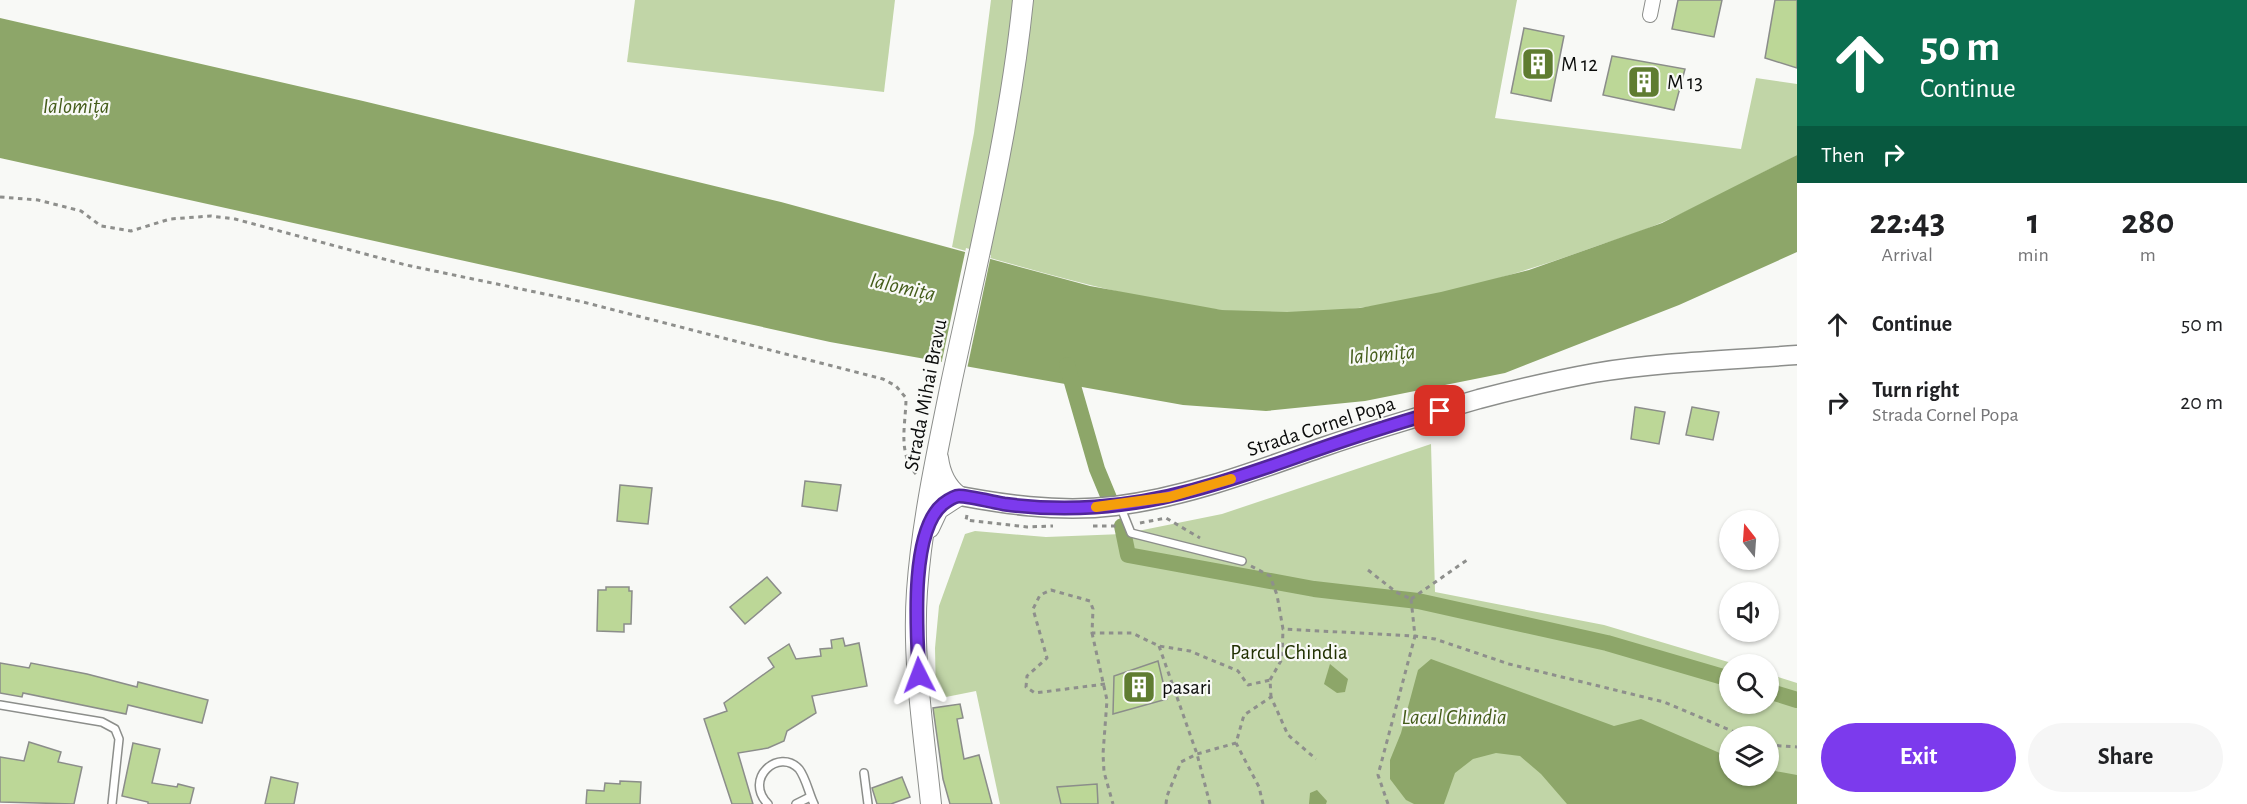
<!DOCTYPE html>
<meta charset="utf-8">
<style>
:root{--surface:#fff;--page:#f6f6f6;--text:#202124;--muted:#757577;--accent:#7c3aed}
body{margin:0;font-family:"Alegreya Sans",sans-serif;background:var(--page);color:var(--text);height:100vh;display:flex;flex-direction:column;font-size:22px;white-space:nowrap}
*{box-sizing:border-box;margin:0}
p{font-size:20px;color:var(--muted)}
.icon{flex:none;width:33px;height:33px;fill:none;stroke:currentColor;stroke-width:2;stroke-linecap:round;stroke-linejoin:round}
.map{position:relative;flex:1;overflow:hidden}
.details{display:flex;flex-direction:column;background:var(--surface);width:450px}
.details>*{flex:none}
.guide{background:#0b6e4f;color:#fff;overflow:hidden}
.needle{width:39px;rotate:343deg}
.tools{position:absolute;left:1719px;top:510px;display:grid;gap:12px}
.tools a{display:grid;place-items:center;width:60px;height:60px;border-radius:50%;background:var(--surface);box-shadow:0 2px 4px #0004;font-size:30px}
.pin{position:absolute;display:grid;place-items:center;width:51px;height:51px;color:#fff;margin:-26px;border-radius:12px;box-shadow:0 3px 9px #0006}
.me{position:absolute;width:66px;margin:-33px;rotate:357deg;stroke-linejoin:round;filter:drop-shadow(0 0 4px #0008)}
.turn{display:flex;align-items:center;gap:21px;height:126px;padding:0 24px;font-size:27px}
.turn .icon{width:78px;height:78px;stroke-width:2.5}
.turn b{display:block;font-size:42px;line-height:51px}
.then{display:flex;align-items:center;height:57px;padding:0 24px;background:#0003;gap:12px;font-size:22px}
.eta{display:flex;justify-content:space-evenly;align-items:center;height:102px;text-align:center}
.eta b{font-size:36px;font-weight:700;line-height:42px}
.action{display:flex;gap:12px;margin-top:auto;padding:12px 24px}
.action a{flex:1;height:69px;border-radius:36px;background:var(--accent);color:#fff;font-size:24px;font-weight:700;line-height:69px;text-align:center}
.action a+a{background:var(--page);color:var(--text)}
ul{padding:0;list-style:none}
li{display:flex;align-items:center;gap:18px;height:78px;padding:0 24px}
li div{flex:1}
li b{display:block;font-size:22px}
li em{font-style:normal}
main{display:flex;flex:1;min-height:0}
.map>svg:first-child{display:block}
.green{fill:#c1d5a7;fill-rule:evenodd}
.water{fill:#8da669}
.pier{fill:#f8f9f6}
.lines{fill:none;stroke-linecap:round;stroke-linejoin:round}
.canal{stroke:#8da669;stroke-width:16}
.building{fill:#bcd797;stroke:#8b8d8a;stroke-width:1.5}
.lane-casing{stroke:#8c8e8b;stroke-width:10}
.street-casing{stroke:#8c8e8b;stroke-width:16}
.secondary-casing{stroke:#8c8e8b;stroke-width:21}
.primary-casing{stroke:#8c8e8b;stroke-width:22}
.path{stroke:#8e8f8c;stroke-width:3;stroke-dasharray:4.5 4.5;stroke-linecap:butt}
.lane{stroke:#fff;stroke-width:7}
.street{stroke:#fff;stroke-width:14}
.secondary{stroke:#fff;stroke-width:18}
.primary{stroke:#fff;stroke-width:20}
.route-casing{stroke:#51269a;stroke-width:15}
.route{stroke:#7c3aed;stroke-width:10}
.slow{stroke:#f59e0b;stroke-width:10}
.labels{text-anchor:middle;stroke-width:4.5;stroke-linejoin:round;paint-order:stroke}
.poi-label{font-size:21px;fill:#0b0c0b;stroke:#f8f9f6;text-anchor:start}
.street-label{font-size:21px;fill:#0b0c0b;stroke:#f8f9f6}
.park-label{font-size:21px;fill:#203001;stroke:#f8f9f6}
.water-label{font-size:22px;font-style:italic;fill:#455d1b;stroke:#f8f9f6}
</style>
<main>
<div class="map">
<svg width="1797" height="804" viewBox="0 0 1797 804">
<rect width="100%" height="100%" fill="#f8f9f6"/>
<g class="green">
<polygon points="635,0 895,0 884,92 627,62"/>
<path d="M991,0H1517L1495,118L1741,149L1756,78L1797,84V155C1752,178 1708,202 1663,222C1641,232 1617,239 1594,247C1481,288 1342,325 1221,310C1129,299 1040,272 952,247L974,133Z"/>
<path d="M1431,444L1435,592L1604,625L1735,664H1730V704H1768L1769,674L1797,683V804H1000L976,691L936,699L935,648L939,606L965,534L975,531L1046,537L1123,534L1222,514ZM1730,736H1768V776H1730Z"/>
</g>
<g class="water">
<polygon points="0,18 363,101 781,202 1090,286 1222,310 1287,312 1360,308 1441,292 1529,270 1662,223 1797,155 1797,252 1679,305 1505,373 1365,401 1266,411 1183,405 830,342 0,158"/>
<polygon points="1431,659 1614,726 1641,719 1729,757 1730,776 1768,776 1769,770 1797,775 1797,804 1567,804 1541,774 1520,756 1496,753 1473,759 1455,773 1444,804 1414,804 1406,800 1390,779 1390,760 1401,733 1418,670"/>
<polygon points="1330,664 1348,679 1345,692 1337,693 1324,684"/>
<polygon points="1317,790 1327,801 1326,804 1309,804 1310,793"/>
</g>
<polygon class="pier" points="966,248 991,255 967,369 941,365"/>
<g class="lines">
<g class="canal">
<polyline points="1067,365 1097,469 1109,498"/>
<polyline points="1122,526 1128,555 1314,589 1418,601 1607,643 1730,679"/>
<polyline points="1768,691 1797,700"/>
</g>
</g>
<g class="building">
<polygon points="1678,0 1722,0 1714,37 1672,29"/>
<polygon points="1775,0 1797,0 1797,68 1765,58"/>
<polygon points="1524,28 1564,36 1551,101 1511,93"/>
<polygon points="1612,56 1685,69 1674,110 1603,95"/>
<polygon points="1635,407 1665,412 1659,444 1631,439"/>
<polygon points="1692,407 1719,412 1713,440 1686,435"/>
<polygon points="805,481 841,485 837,511 802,506"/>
<polygon points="620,485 652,488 648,524 617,521"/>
<polygon points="767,577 781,593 745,624 730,607"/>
<polygon points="606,587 629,587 629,591 632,591 631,624 624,624 624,632 597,631 598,590 606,590"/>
<polygon points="843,638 845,646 859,643 867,686 812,696 816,713 787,731 784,741 768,748 738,753 753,804 732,804 704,719 727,711 724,703 774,667 768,658 789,644 796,659 821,656 820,649 832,648 831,640"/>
<polygon points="1158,661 1167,699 1113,714 1114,676"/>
<polygon points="0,663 29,668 31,663 87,674 137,687 138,682 208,700 202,723 128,705 126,714 23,693 22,697 0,693"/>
<polygon points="960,704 963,718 957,719 964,759 979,755 992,804 950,804 943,779 933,708"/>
<polygon points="29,742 61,752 58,762 82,767 74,804 0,802 0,757 24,761"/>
<polygon points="133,743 160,749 152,783 177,787 178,784 194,788 190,804 148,804 148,802 122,796"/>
<polygon points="271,777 298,783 294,804 265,804"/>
<polygon points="902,777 910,797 891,804 877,804 872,788"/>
<polygon points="620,781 641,782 640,804 586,804 587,790 604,791 605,783 620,784"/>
<polygon points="1097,784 1098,804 1061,804 1057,787"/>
</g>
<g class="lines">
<defs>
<g id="lane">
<polyline points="1121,508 1131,533 1242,561"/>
<polyline points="0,705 102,722 115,729 119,739 112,804"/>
<polyline points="864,773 868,804"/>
<path d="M768,804C743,779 779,747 799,769C806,778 809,794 814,804"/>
<polyline points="796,804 810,797"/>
</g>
<polyline id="street" points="1650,15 1653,0"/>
<path id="secondary" d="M944,493C1001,504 1057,513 1115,506C1187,497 1255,471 1323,447C1375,429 1427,414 1479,399C1517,389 1555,380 1594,373C1661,362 1730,360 1797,355"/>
<g id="primary">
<path d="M929,528L938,509L958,496C945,486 940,473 938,458"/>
<path d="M931,804C924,734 912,661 917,591C922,521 937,453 951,384C978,257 1010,129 1023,0"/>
</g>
</defs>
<use href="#lane" class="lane-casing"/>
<use href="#street" class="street-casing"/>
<use href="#secondary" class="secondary-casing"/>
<use href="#primary" class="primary-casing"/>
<g class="path">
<path d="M0,197L38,200L81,211L101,226L131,231L170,219L211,216L235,219L406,265L583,302L883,379L896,386L906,398C906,424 897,452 916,474"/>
<polyline points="967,515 966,520 1027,527 1053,526"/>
<polyline points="1140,523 1166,518 1200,538"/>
<polyline points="1093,526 1116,526"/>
<polyline points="1251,566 1270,576 1277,595 1283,629 1415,636 1435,639 1509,664 1664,702 1744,736"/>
<polyline points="1368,570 1396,592 1411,599"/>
<polyline points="1411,599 1467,560"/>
<polyline points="1092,633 1107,700 1103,754 1104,772 1113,804"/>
<polyline points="1159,646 1197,754 1210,804"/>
<polyline points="1270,680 1282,659 1283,629"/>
<polyline points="1105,684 1035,693 1026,687 1027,676 1047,658 1033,609 1040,595 1051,590 1090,601 1093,609 1092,633 1132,633 1159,646 1190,651 1238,671 1248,685 1270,680 1271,697"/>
<polyline points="1768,745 1797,747"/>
<polyline points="1166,804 1167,796 1181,762 1197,754 1236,743"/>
<polyline points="1263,804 1259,787 1236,743 1244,715 1271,697 1288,735 1316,759"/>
<polyline points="1388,804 1378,775 1415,636 1411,599"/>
</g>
<use href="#lane" class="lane"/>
<use href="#street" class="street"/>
<use href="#secondary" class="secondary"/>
<use href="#primary" class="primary"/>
</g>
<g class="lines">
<defs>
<path id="route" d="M919,675C917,634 909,532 943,504C947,501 955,496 959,496C968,496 993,502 1004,504C1034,508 1064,509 1095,507C1162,503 1225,482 1288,460C1338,442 1389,425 1440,411"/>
</defs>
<use href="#route" class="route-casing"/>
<use href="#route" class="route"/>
<polyline class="slow" points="1096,507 1169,497 1231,479"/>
</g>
<defs>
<symbol id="building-square" viewBox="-11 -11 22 22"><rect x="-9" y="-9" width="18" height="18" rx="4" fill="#5f7c31" stroke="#f8f9f6"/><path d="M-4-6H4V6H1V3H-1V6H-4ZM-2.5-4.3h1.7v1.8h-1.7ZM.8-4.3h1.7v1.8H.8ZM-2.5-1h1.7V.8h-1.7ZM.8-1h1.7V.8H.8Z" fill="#fff"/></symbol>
</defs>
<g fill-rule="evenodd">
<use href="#building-square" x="1519" y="45" width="38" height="38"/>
<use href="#building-square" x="1625" y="63" width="38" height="38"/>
<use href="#building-square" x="1120" y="668" width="38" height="38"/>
</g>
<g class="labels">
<g class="poi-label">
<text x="1561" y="71">M 12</text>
<text x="1667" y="89">M 13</text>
<text x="1162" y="694">pasari</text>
</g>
<g class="street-label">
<text transform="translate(925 395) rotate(-79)" y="7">Strada Mihai Bravu</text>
<text transform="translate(1321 426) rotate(-18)" y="7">Strada Cornel Popa</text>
</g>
<g class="park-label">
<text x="1289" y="659">Parcul Chindia</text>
</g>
<g class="water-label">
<text x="76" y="113">Ialomița</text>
<text transform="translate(903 286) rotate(13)" y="8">Ialomița</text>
<text transform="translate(1382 353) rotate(-5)" y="8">Ialomița</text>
<text x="1454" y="724">Lacul Chindia</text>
</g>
</g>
</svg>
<div class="tools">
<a><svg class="needle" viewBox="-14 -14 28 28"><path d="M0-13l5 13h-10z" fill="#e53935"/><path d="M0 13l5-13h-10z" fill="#757577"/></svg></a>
<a><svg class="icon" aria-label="sound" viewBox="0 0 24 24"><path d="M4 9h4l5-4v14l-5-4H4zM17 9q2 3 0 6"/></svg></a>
<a><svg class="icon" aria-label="search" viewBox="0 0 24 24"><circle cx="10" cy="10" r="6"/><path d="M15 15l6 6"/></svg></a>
<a><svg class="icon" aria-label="layers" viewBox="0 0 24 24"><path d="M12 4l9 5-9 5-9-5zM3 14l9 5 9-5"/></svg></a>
</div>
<div class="pin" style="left:1440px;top:411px;background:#d93025"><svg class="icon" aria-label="arrive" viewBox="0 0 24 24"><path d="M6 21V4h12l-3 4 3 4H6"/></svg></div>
<svg class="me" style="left:919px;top:675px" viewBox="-20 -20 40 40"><path d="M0-17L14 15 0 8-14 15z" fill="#7c3aed" stroke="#fff" stroke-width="4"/></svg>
</div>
<section class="details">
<div class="guide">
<div class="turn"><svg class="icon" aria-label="ahead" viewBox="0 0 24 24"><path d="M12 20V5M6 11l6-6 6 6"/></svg><div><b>50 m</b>Continue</div></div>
<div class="then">Then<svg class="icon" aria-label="right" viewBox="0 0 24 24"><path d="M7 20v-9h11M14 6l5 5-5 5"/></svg></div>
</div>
<div class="eta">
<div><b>22:43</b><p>Arrival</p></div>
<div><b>1</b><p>min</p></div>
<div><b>280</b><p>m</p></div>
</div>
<ul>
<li><svg class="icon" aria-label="ahead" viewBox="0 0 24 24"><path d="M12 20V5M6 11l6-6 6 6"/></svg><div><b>Continue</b></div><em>50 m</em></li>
<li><svg class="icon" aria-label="right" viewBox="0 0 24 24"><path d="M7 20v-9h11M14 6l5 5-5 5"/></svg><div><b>Turn right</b><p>Strada Cornel Popa</p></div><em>20 m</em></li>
</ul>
<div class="action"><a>Exit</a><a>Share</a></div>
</section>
</main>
